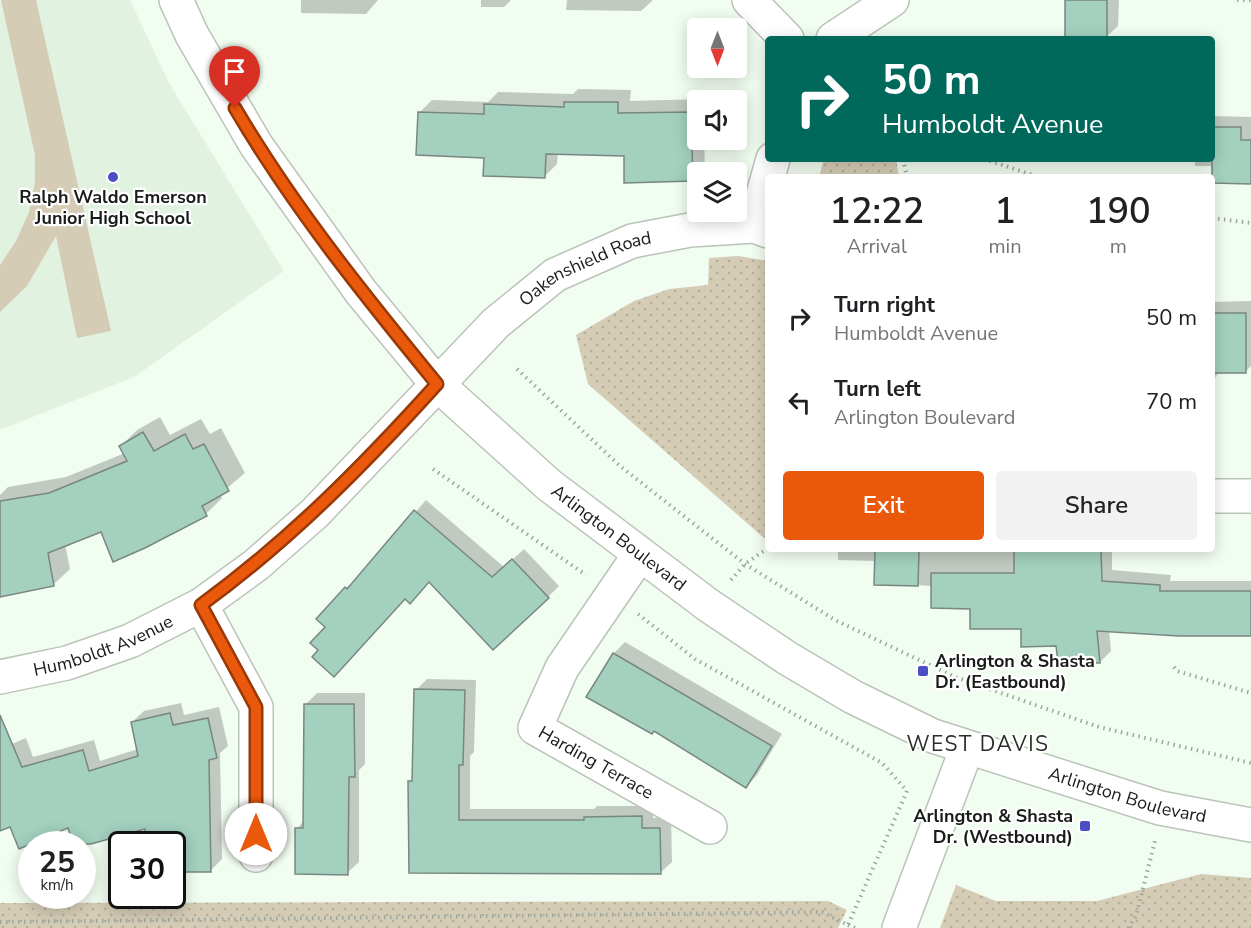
<!DOCTYPE html>
<style>
:root{--surface:#fff;--page:#f2f2f2;--text:#202124;--muted:#757577;--accent:#ea580c}
body{margin:0;font-family:"Nunito Sans",sans-serif;background:var(--page);color:var(--text);height:100vh;display:flex;flex-direction:column;font-size:22px;white-space:nowrap}
*{box-sizing:border-box;margin:0}
p{font-size:20px;color:var(--muted)}
.icon{flex:none;width:33px;height:33px;fill:none;stroke:currentColor;stroke-width:2;stroke-linecap:round;stroke-linejoin:round}
.map{position:relative;flex:1;overflow:hidden}
.drawer{position:absolute;left:765px;top:174px;width:450px;height:378px;display:flex;flex-direction:column;background:var(--surface);border-radius:6px;box-shadow:0 3px 15px #0003}
.drawer>*{flex:none}
.top-card{position:absolute;left:765px;top:36px;width:450px;height:126px;border-radius:6px;box-shadow:0 3px 15px #0003;background:#00695c;color:#fff;overflow:hidden}
.needle{width:39px;rotate:180deg}
.tools{position:absolute;left:687px;top:18px;display:grid;gap:12px}
.tools a{display:grid;place-items:center;width:60px;height:60px;border-radius:6px;background:var(--surface);box-shadow:0 3px 15px #0003;font-size:30px}
.speed{position:absolute;left:18px;top:831px;display:flex;gap:12px;font-size:30px;font-weight:700;text-align:center}
.speed>*{display:grid;place-content:center;width:78px;height:78px;border-radius:50%;background:var(--surface);box-shadow:0 3px 15px #0003;line-height:1}
.speed small{font-size:15px;font-weight:400}
.speed .limit{border:3px solid #111;border-radius:9px;background:#fff;color:#111}
.pin{position:absolute;display:grid;place-items:center;width:51px;height:51px;color:#fff;margin:-62px -26px;border-radius:50% 50% 50% 0;rotate:-45deg;box-shadow:0 0 6px #0007}
.pin .icon{rotate:45deg}
.me{position:absolute;width:66px;margin:-33px;rotate:0deg;stroke-linejoin:round;filter:drop-shadow(0 0 4px #0008)}
.turn{display:flex;align-items:center;gap:21px;height:126px;padding:0 18px;font-size:27px}
.turn .icon{width:78px;height:78px;stroke-width:2.5}
.turn b{display:block;font-size:42px;line-height:51px}
.eta{display:flex;justify-content:space-evenly;align-items:center;height:102px;text-align:center}
.eta b{font-size:36px;font-weight:600;line-height:42px}
.cta{display:flex;gap:12px;margin-top:auto;padding:12px 18px}
.cta a{flex:1;height:69px;border-radius:6px;background:var(--accent);color:#fff;font-size:24px;font-weight:600;line-height:69px;text-align:center}
.cta a+a{background:var(--page);color:var(--text)}
ul{padding:0;list-style:none}
li{display:flex;align-items:center;gap:18px;height:84px;padding:0 18px}
li div{flex:1}
li b{display:block;font-size:22px}
li em{font-style:normal}
.map>svg:first-child{display:block}
.built{fill:#e2f2e1}
.green{fill:url(#green-dots)}
.pitch{fill:#d5ccb5}
.shadow{fill:#0003}
.building{fill:#a3d0bf;stroke:#798781;stroke-width:1.5}
.lines{fill:none;stroke-linecap:round;stroke-linejoin:round}
.minor-casing{stroke:#bac4b9;stroke-width:36}
.path{stroke:#9ea79e;stroke-width:4;stroke-dasharray:1.5 4.5;stroke-linecap:butt}
.minor{stroke:#fff;stroke-width:33}
.route-casing{stroke:#983908;stroke-width:15}
.route{stroke:#ea580c;stroke-width:10}
.poi-dot{fill:#4c4ec4;stroke:#fff;stroke-width:2}
.labels{text-anchor:middle;stroke-width:4.5;stroke-linejoin:round;paint-order:stroke}
.poi-label{font-size:18px;font-weight:bold;fill:#191d19;stroke:#fff}
.street-label{font-size:18px;fill:#191d19;stroke:#fff}
.quarter-label{font-size:21px;letter-spacing:1.5px;fill:#283027;stroke:#fff}
</style>
<div class="map">
<svg width="1251" height="928" viewBox="0 0 1251 928">
<defs>
<pattern id="green-dots" width="8" height="8" patternUnits="userSpaceOnUse" patternTransform="scale(1.5)"><rect width="8" height="8" fill="#d5ccb5"/><path d="M2 2h.1M6 6h.1" fill="none" stroke="#b6af9b" stroke-width="1.8" stroke-linecap="round"/></pattern>
</defs>
<rect width="100%" height="100%" fill="#f2fdf1"/>
<polygon class="built" points="0,0 130,0 169,83 284,271 134,377 0,430"/>
<g class="green">
<polygon points="824,159 896,159 899,177 819,177"/>
<polygon points="738,256 768,261 768,535 764,538 588,384 576,335 634,301 669,289 708,285 709,258"/>
<polygon points="1201,874 1251,878 1251,928 940,928 956,885 996,901 1097,901"/>
<polygon points="828,901 847,910 838,928 0,928 0,903"/>
</g>
<polygon class="pitch" points="1,0 36,0 111,331 77,338 56,236 27,286 0,312 0,265 16,241 29,212 35,182 35,155"/>
<g class="shadow">
<polygon points="301,0 378,0 366,14 301,13"/>
<polygon points="481,0 511,0 504,7 481,7"/>
<polygon points="567,0 653,0 641,11 566,10"/>
<polygon points="1067,0 1119,0 1118,26 1104,39 1066,39"/>
<polygon points="578,89 631,90 630,101 703,99 698,100 698,140 704,140 705,167 692,180 625,154 558,152 557,164 544,177 485,156 419,113 432,100 488,102 498,92 573,94"/>
<polygon points="1212,116 1251,117 1251,182 1212,182 1211,166 1195,166 1195,159 1212,159"/>
<polygon points="1251,301 1251,366 1246,371 1219,372 1212,382 1212,302"/>
<polygon points="160,417 170,435 201,419 210,434 221,428 245,473 220,494 222,498 206,514 102,530 65,544 70,569 53,585 0,595 0,495 8,487 66,477 125,453 121,446 137,430"/>
<polygon points="426,500 504,567 524,549 559,586 548,597 430,580 320,650 327,627 346,588 358,578"/>
<polygon points="838,549 1112,549 1112,570 1171,575 1170,581 1251,581 1251,635 1109,630 1111,651 1100,662 971,608 933,586 876,583 876,561 838,560"/>
<polygon points="625,642 782,734 757,775 746,787 654,729 588,697 614,653"/>
<polygon points="427,679 476,680 474,752 470,756 470,809 594,809 597,806 653,806 653,818 671,817 672,862 660,873 410,872 410,782 413,778 416,690"/>
<polygon points="317,693 365,693 365,764 359,770 359,862 347,873 296,829 304,821 306,704"/>
<polygon points="181,703 184,715 219,707 228,746 220,753 222,859 211,870 172,844 147,844 146,827 82,845 74,844 69,826 11,825 0,829 0,749 26,738 33,757 94,740 100,761 138,749 132,722 144,711"/>
</g>
<g class="building">
<rect x="1065" y="0" width="42" height="39"/>
<polygon points="564,102 618,102 618,113 691,112 693,181 624,183 624,156 546,154 545,178 483,176 484,158 416,155 418,112 484,114 484,104 564,107"/>
<polygon points="1212,127 1241,127 1241,140 1251,140 1251,184 1212,183"/>
<rect x="1212" y="313" width="34" height="60"/>
<polygon points="143,432 154,451 185,434 193,449 204,444 229,491 202,506 207,516 145,548 113,562 101,532 48,553 54,586 0,597 0,501 49,493 127,461 119,446"/>
<polygon points="414,510 492,577 512,559 549,598 493,650 429,582 410,604 405,599 334,677 312,657 318,650 310,643 325,627 316,619 345,587 347,589"/>
<polygon points="875,549 919,550 918,586 874,585"/>
<polygon points="1014,549 1101,549 1102,581 1160,585 1160,591 1251,591 1251,636 1179,636 1097,631 1100,663 1058,662 1056,646 1021,647 1021,629 970,629 970,609 931,608 931,573 1014,573"/>
<polygon points="613,653 772,746 746,788 654,731 652,734 586,697"/>
<polygon points="414,689 465,690 463,765 459,765 459,820 584,820 584,817 642,816 642,828 660,828 661,874 409,873 408,781 412,781"/>
<polygon points="304,704 354,704 355,777 349,777 348,875 295,874 295,828 303,828"/>
<polygon points="170,713 173,725 208,718 217,758 209,760 211,872 172,872 172,844 145,844 145,829 91,844 73,844 68,828 19,849 10,827 0,831 0,715 22,767 83,750 89,771 138,756 131,722"/>
</g>
<g class="lines">
<defs>
<g id="minor">
<path id="s1" d="M176,0L192,35L256,145L361,292L437,384L549,485L708,605L787,658L853,697L933,736L1160,808L1251,825"/>
<polyline points="749,0 787,39"/>
<polyline points="833,39 892,0"/>
<polyline points="754,226 773,159"/>
<polyline points="1212,496 1251,496"/>
<path id="s2" d="M640,554L562,668L535,728L710,827"/>
<polyline points="201,605 256,707 256,855"/>
<path id="s3" d="M0,677L67,663L130,641L201,605L256,565L315,513L496,323L555,275L632,241L690,230L754,226L768,231"/>
<polyline points="899,928 967,748"/>
</g>
</defs>
<use href="#minor" class="minor-casing"/>
<g class="path">
<polyline points="1237,0 1251,0"/>
<polyline points="903,159 907,177"/>
<polyline points="984,159 1039,177"/>
<polyline points="1212,218 1251,223"/>
<polyline points="517,369 620,466 745,564 835,620 955,677 1099,727 1251,763"/>
<polyline points="433,469 586,575"/>
<polyline points="731,580 745,564 768,548"/>
<polyline points="1174,667 1177,671 1251,693"/>
<polyline points="0,922 822,912 848,925 907,791 882,763 695,659 638,614"/>
<polyline points="848,925 855,928"/>
<polyline points="1128,928 1136,916 1155,841"/>
</g>
<use href="#minor" class="minor"/>
</g>
<g class="lines">
<defs>
<path id="route" d="M235,108C293,207 365,296 437,384C363,466 290,540 201,605L256,707V834"/>
</defs>
<use href="#route" class="route-casing"/>
<use href="#route" class="route"/>
</g>
<g class="poi-dot">
<circle cx="113" cy="177" r="6"/>
<rect x="917" y="665" width="12" height="12" rx="3"/>
<rect x="1079" y="820" width="12" height="12" rx="3"/>
</g>
<g class="labels">
<g class="poi-label">
<text x="113" y="203">Ralph Waldo Emerson<tspan x="113" dy="21">Junior High School</tspan></text>
<text x="935" y="667" text-anchor="start">Arlington &amp; Shasta<tspan x="935" dy="21">Dr. (Eastbound)</tspan></text>
<text x="1073" y="822" text-anchor="end">Arlington &amp; Shasta<tspan x="1073" dy="21">Dr. (Westbound)</tspan></text>
</g>
<g class="street-label">
<text dy="6" stroke="none"><textPath href="#s3" startOffset="730">Oakenshield Road</textPath></text>
<text dy="6" stroke="none"><textPath href="#s1" startOffset="704">Arlington Boulevard</textPath></text>
<text dy="6" stroke="none"><textPath href="#s3" startOffset="108">Humboldt Avenue</textPath></text>
<text dy="6" stroke="none"><textPath href="#s2" startOffset="274">Harding Terrace</textPath></text>
<text dy="6" stroke="none"><textPath href="#s1" startOffset="1280">Arlington Boulevard</textPath></text>
</g>
<g class="quarter-label">
<text x="978" y="751">WEST DAVIS</text>
</g>
</g>
</svg>
<div class="tools">
<a><svg class="needle" viewBox="-14 -14 28 28"><path d="M0-13l5 13h-10z" fill="#e53935"/><path d="M0 13l5-13h-10z" fill="#757577"/></svg></a>
<a><svg class="icon" aria-label="sound" viewBox="0 0 24 24"><path d="M4 9h4l5-4v14l-5-4H4zM17 9q2 3 0 6"/></svg></a>
<a><svg class="icon" aria-label="layers" viewBox="0 0 24 24"><path d="M12 4l9 5-9 5-9-5zM3 14l9 5 9-5"/></svg></a>
</div>
<div class="speed"><div>25<small>km/h</small></div><div class="limit">30</div></div>
<div class="pin" style="left:235px;top:108px;background:#d93025"><svg class="icon" aria-label="arrive" viewBox="0 0 24 24"><path d="M6 21V4h12l-3 4 3 4H6"/></svg></div>
<svg class="me" style="left:256px;top:834px" viewBox="-20 -20 40 40"><circle r="19" fill="#fff"/><path d="M0-13L10 11 0 6-10 11z" fill="#ea580c"/></svg>
<div class="top-card">
<div class="turn"><svg class="icon" aria-label="right" viewBox="0 0 24 24"><path d="M7 20v-9h11M14 6l5 5-5 5"/></svg><div><b>50 m</b>Humboldt Avenue</div></div>
</div>
<section class="drawer">
<div class="eta">
<div><b>12:22</b><p>Arrival</p></div>
<div><b>1</b><p>min</p></div>
<div><b>190</b><p>m</p></div>
</div>
<ul>
<li><svg class="icon" aria-label="right" viewBox="0 0 24 24"><path d="M7 20v-9h11M14 6l5 5-5 5"/></svg><div><b>Turn right</b><p>Humboldt Avenue</p></div><em>50 m</em></li>
<li><svg class="icon" aria-label="left" viewBox="0 0 24 24"><path d="M17 20v-9H6M10 6l-5 5 5 5"/></svg><div><b>Turn left</b><p>Arlington Boulevard</p></div><em>70 m</em></li>
</ul>
<div class="cta"><a>Exit</a><a>Share</a></div>
</section>
</div>
